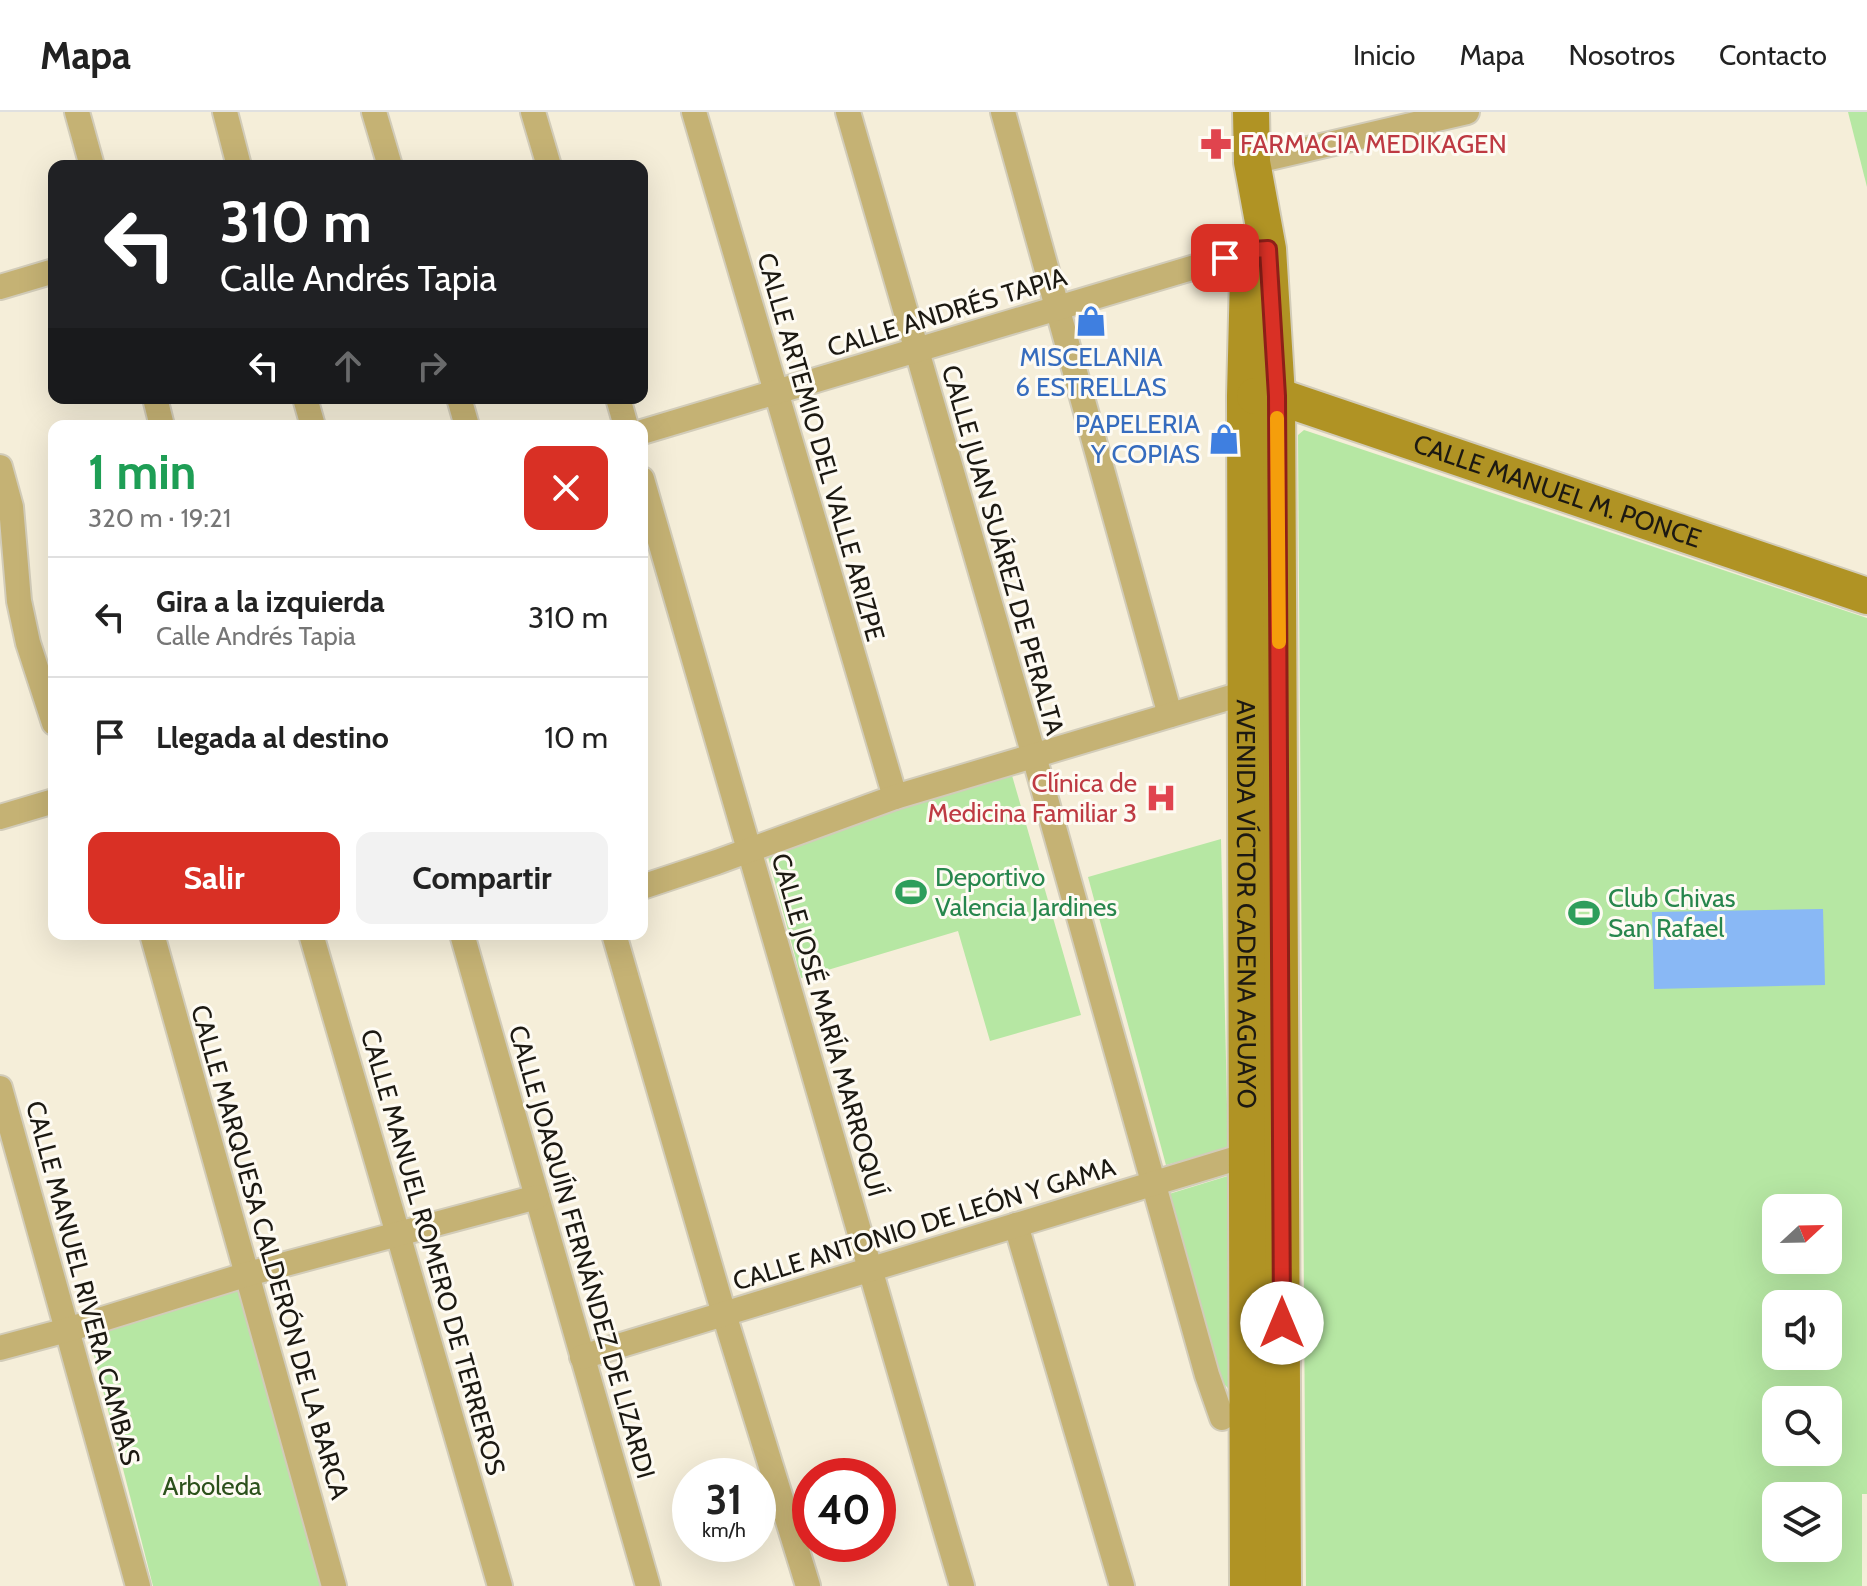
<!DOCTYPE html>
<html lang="es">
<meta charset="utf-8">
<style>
:root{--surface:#fff;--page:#f2f2f2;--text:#222;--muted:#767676;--line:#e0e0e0;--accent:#d93025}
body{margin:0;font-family:Cabin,sans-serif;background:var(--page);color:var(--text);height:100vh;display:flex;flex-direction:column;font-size:30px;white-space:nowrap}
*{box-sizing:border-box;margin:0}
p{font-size:26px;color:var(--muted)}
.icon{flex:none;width:44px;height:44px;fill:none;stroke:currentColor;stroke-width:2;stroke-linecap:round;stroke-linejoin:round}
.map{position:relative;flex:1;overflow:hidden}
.side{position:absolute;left:48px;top:308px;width:600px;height:520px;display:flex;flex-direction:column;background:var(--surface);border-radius:16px;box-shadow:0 8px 32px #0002}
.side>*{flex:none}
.guide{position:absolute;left:48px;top:48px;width:600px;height:244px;border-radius:16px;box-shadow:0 8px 32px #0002;background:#202124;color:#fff;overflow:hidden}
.needle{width:52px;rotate:68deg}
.fabs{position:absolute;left:1762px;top:1082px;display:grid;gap:16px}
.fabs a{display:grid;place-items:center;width:80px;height:80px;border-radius:16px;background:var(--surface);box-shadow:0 8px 32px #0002;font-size:40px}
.speed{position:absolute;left:672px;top:1346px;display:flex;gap:16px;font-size:40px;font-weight:700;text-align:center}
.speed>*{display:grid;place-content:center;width:104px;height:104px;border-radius:50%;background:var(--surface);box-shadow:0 8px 32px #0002;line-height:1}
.speed small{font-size:20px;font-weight:400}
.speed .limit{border:12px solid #d22;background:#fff;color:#111}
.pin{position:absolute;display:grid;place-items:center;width:68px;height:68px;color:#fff;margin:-34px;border-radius:16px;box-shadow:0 4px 12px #0006}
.me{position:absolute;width:88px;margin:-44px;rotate:0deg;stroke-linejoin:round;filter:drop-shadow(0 0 6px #0008)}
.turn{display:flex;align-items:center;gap:28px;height:168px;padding:0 40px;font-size:36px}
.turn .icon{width:104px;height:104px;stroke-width:2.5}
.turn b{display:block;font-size:56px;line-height:68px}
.lanes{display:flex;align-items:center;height:76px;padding:0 40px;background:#0003;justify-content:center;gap:40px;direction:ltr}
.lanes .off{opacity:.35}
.round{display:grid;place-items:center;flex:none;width:84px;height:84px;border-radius:16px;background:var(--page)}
.headline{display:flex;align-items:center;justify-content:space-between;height:136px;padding:0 40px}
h1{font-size:48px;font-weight:700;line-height:60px;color:#1e9e55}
.action{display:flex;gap:16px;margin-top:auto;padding:16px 40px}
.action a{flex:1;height:92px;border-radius:16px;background:var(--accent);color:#fff;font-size:32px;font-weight:700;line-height:92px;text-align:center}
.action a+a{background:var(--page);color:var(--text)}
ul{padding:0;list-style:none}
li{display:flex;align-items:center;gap:24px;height:120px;padding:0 40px;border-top:2px solid var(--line)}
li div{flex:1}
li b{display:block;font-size:30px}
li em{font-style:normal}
header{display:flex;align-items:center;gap:48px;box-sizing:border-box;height:112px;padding:0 40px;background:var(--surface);border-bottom:2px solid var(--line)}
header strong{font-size:38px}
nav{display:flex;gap:44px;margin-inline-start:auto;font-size:28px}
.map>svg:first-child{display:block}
.green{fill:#b6e7a3;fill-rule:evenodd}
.water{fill:#89b8f5}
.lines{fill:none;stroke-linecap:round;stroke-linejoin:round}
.street-casing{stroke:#d2ccb9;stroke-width:28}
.secondary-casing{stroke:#d2ccb9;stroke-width:40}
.street{stroke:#c5b274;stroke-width:24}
.secondary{stroke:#b09324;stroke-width:36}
.route-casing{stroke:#8d1f18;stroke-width:20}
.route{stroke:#d93025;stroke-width:14}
.slow{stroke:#f59e0b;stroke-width:14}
.labels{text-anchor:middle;stroke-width:6;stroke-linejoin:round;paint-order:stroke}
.health-label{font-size:26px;fill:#be3a42;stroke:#fefbf3;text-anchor:start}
.street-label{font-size:26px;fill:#1c1912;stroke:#fefbf3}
.shop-label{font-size:26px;fill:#366cbe;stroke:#fefbf3}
.leisure-label{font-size:26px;fill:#27864d;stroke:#fefbf3;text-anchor:start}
.park-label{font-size:26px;fill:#2c511b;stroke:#fefbf3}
</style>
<header>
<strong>Mapa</strong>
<nav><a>Inicio</a><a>Mapa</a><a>Nosotros</a><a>Contacto</a></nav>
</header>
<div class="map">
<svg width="1867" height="1474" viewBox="0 0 1867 1474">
<rect width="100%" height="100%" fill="#f5eed9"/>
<g class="green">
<polygon points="1848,0 1867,0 1867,75"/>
<path d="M1304,318L1867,506V1382H1862V1474H1306L1298,323ZM1776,1096H1828V1148H1776ZM1776,1192H1828V1244H1776ZM1776,1288H1828V1340H1776ZM1776,1384H1828V1436H1776Z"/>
<polygon points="1011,660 1081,903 990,929 958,819 801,866 767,741"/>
<polygon points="1221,727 1228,1037 1166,1053 1088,765"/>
<polygon points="1231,1063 1235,1284 1214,1261 1169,1082"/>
<polygon points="243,1173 325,1474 153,1474 88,1220"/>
</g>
<polygon class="water" points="1823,797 1825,873 1654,877 1652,800"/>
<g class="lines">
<defs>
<g id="street">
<polyline points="77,0 92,54"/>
<polyline points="225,0 239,54"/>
<polyline points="374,0 390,54"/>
<polyline points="533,0 549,54"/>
<polyline points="694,0 895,685"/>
<polyline points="848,0 1034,644 1207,1263 1222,1306"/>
<polyline points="1003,0 1170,603"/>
<polyline points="1252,50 1467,0"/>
<polyline points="0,175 54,159"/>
<polyline points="155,286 162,314"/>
<polyline points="305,286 313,314"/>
<polyline points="459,286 467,314"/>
<polyline points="618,286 626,314"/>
<polyline points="642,320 1252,138 1268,137"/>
<polyline points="0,355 11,395 19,489 28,531 54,611"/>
<path d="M642,367C751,736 853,1106 962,1474"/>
<polyline points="0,705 54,689"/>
<polyline points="642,775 717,750 895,685 1245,581"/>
<polyline points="152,822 334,1474"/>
<polyline points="311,822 500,1474"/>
<polyline points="462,822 648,1474"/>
<polyline points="614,822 724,1202 808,1474"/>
<polyline points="0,976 138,1474"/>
<polyline points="1016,1113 1122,1474"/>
<polyline points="0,1236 67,1218 248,1162 537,1085"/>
<polyline points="582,1245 1257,1040"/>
</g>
<g id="secondary">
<polyline points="1251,0 1252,50 1268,137 1277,284 1283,1474"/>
<path id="s1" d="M1248,164L1245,284L1248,1474"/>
<path id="s2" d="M1255,284H1277L1867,484"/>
</g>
</defs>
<use href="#street" class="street-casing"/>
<use href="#secondary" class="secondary-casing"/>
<use href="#street" class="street"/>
<use href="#secondary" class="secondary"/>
</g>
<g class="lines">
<defs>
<polyline id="route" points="1225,146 1252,138 1268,137 1277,284 1282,1211"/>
</defs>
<use href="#route" class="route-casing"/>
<use href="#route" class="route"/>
<polyline class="slow" points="1277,306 1279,530"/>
</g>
<defs>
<symbol id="pharmacy-bare" viewBox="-9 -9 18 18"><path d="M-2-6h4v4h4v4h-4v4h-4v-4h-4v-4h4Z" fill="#e0444e" stroke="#fefbf3" stroke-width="2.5" paint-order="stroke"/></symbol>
<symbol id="shop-bare" viewBox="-9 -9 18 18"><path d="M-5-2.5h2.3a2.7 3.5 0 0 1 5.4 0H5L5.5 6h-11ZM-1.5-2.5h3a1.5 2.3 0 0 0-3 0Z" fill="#3f7fe0" stroke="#fefbf3" stroke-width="2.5" paint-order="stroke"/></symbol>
<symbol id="hospital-bare" viewBox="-9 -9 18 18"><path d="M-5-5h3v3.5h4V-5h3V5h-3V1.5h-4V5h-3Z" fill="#e0444e" stroke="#fefbf3" stroke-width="2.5" paint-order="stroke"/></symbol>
<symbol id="stadium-bare" viewBox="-9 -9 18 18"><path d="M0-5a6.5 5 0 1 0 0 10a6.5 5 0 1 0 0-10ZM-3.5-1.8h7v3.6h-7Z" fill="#2e9e5b" stroke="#fefbf3" stroke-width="2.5" paint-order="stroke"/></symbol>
</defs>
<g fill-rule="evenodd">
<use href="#pharmacy-bare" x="1194" y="10" width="44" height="44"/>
<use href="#shop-bare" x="1069" y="187" width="44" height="44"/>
<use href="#shop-bare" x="1202" y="305" width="44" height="44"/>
<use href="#hospital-bare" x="1139" y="664" width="44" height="44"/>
<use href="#stadium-bare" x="889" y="758" width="44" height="44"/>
<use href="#stadium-bare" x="1562" y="779" width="44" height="44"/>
</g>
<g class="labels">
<g class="health-label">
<text x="1240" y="41">FARMACIA MEDIKAGEN</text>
<text x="1137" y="680" text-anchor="end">Clínica de<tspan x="1137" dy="30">Medicina Familiar 3</tspan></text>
</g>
<g class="street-label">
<text transform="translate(947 200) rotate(-17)" y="9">CALLE ANDRÉS TAPIA</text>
<text transform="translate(821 335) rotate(74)" y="9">CALLE ARTEMIO DEL VALLE ARIZPE</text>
<text dy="9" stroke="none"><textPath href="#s2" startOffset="318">CALLE MANUEL M. PONCE</textPath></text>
<text transform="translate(1003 438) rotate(74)" y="9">CALLE JUAN SUÁREZ DE PERALTA</text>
<text dy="9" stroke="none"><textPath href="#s1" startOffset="628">AVENIDA VÍCTOR CADENA AGUAYO</textPath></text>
<text transform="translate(829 913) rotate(74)" y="9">CALLE JOSÉ MARÍA MARROQUÍ</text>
<text transform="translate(924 1112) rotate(-17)" y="9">CALLE ANTONIO DE LEÓN Y GAMA</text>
<text transform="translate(270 1140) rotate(74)" y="9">CALLE MARQUESA CALDERÓN DE LA BARCA</text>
<text transform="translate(433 1140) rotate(74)" y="9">CALLE MANUEL ROMERO DE TERREROS</text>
<text transform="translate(582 1140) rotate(74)" y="9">CALLE JOAQUÍN FERNÁNDEZ DE LIZARDI</text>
<text transform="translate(83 1171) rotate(75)" y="9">CALLE MANUEL RIVERA CAMBAS</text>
</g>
<g class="shop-label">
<text x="1091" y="254">MISCELANIA<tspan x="1091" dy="30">6 ESTRELLAS</tspan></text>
<text x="1200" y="321" text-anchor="end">PAPELERIA<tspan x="1200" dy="30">Y COPIAS</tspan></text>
</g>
<g class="leisure-label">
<text x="935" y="774">Deportivo<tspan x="935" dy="30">Valencia Jardines</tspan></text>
<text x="1608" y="795">Club Chivas<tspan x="1608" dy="30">San Rafael</tspan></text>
</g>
<g class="park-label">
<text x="212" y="1383">Arboleda</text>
</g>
</g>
</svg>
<div class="fabs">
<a><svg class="needle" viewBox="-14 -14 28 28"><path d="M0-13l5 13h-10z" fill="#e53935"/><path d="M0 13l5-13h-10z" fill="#767676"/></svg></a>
<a><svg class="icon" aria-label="sound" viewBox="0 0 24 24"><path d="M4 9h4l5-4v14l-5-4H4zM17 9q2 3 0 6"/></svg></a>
<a><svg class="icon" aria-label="search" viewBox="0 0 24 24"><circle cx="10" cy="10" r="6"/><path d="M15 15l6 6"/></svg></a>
<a><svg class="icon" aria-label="layers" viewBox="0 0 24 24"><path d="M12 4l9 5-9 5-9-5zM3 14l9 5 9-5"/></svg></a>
</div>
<div class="speed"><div>31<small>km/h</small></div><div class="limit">40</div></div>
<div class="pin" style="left:1225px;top:146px;background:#d93025"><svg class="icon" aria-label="arrive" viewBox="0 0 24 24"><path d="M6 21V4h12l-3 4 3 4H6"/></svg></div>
<svg class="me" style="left:1282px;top:1211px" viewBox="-20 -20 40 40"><circle r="19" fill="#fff"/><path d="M0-13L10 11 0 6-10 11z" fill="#d93025"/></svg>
<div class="guide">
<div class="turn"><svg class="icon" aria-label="left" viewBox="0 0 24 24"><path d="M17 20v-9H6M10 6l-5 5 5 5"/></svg><div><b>310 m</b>Calle Andrés Tapia</div></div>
<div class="lanes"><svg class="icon" aria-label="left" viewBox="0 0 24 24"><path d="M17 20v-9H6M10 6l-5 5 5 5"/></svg><svg class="icon off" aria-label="ahead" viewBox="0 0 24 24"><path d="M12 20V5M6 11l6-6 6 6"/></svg><svg class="icon off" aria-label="right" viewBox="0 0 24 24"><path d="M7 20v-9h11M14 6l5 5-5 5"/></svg></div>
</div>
<section class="side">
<div class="headline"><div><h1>1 min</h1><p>320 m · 19:21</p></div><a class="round" style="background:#d93025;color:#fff"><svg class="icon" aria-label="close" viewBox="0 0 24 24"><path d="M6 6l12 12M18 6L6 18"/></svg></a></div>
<ul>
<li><svg class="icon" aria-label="left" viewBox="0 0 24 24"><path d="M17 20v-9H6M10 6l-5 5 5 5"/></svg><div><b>Gira a la izquierda</b><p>Calle Andrés Tapia</p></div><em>310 m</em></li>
<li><svg class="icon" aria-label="arrive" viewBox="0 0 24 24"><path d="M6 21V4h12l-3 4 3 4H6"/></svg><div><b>Llegada al destino</b></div><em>10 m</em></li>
</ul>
<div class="action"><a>Salir</a><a>Compartir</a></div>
</section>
</div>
